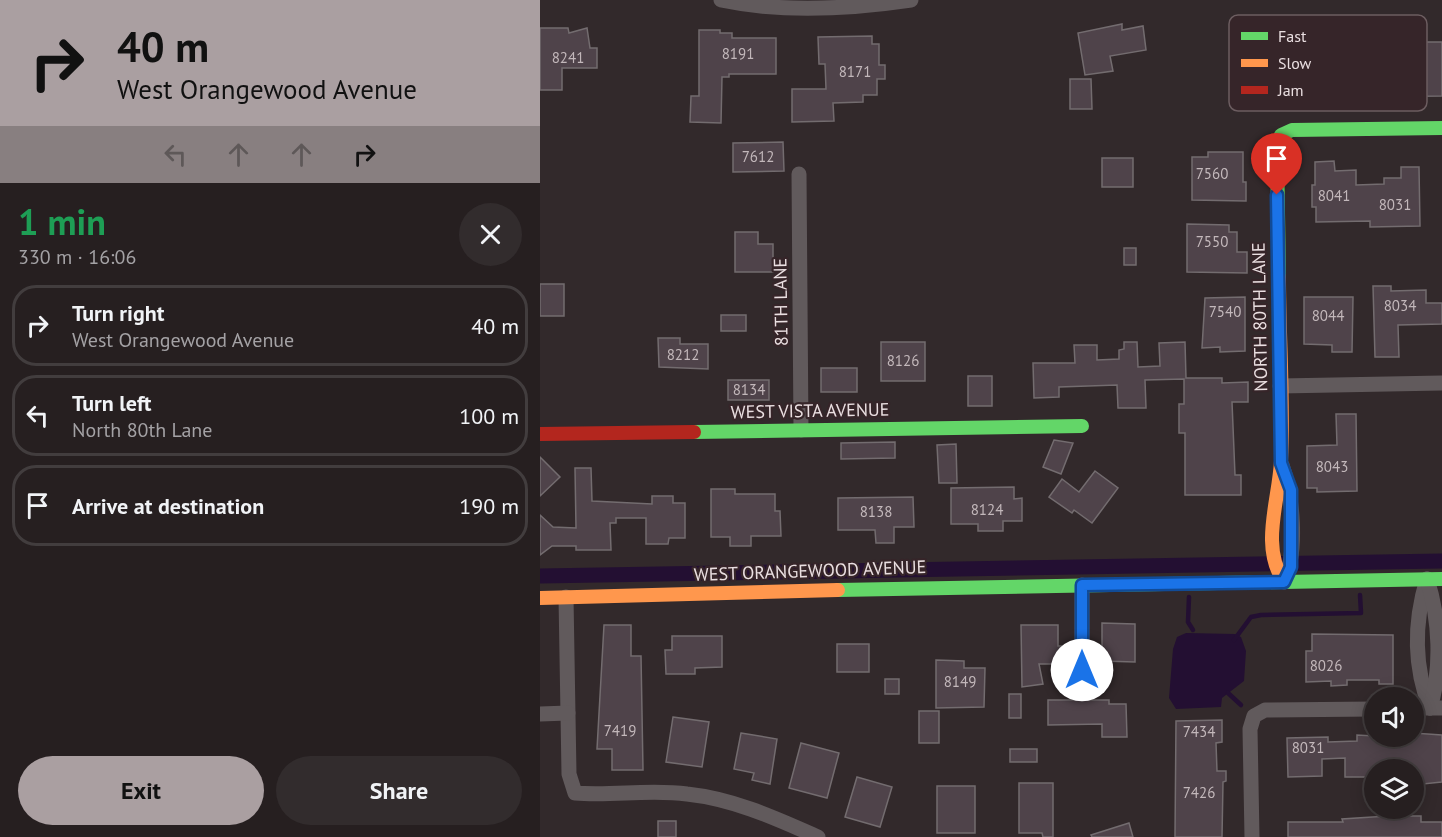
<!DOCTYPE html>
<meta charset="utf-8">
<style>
:root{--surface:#261f20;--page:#322c2d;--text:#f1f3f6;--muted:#a4a2a5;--line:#423d3e;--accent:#aa9fa1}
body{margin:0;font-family:"PT Sans",sans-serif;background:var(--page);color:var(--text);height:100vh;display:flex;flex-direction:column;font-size:22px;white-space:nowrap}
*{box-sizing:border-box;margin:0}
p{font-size:20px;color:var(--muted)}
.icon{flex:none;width:33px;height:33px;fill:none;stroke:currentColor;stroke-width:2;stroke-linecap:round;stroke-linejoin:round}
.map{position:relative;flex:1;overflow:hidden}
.drawer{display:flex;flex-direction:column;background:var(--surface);width:540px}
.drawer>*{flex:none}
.hud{background:#aa9fa1;color:#111;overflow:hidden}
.tools{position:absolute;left:824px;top:687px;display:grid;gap:12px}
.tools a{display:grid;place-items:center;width:60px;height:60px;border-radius:50%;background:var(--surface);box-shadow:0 3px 15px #0003,0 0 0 2px var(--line);font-size:30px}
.pin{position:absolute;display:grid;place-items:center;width:51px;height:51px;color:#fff;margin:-62px -26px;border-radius:50% 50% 50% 0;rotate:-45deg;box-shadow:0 0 6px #0007}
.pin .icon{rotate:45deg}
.me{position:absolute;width:66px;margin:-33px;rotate:0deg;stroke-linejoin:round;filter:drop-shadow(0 0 4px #0008)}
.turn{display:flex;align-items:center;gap:21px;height:126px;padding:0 18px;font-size:27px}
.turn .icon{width:78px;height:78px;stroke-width:2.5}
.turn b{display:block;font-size:42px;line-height:51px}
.lanes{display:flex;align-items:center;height:57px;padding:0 18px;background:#0003;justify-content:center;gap:30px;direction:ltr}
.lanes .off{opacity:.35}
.round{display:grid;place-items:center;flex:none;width:63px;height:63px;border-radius:32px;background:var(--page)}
.headline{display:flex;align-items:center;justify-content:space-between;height:102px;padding:0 18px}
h1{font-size:36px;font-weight:700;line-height:45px;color:#1e9e55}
.action{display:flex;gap:12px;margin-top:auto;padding:12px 18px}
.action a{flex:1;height:69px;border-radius:36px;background:var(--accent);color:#111;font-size:24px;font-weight:700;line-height:69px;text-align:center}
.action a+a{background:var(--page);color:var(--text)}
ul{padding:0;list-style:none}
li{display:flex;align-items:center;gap:18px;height:81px;margin:0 12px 9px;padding:0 6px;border:3px solid var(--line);border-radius:24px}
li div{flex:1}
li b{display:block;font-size:22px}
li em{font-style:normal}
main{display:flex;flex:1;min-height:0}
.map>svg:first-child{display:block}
.water{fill:#230f32}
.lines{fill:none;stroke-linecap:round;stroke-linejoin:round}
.stream{stroke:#230f32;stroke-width:4.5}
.canal{stroke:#230f32;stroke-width:15}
.building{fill:#4f434a;stroke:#736c6f;stroke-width:1.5}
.street{stroke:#615a5c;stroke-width:15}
.fast{stroke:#63d668;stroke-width:14}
.slow{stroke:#ff974d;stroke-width:14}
.jam{stroke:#b3261e;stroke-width:14}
.route-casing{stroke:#114b97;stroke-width:15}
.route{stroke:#1a73e8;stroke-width:10}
.labels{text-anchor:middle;stroke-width:4.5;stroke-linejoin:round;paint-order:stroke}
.number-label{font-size:15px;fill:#c3b8bb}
.street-label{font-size:18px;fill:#eadfe1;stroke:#362529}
.key{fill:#362529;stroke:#6c5d60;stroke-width:1.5}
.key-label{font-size:16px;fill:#eadfe1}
</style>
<main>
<section class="drawer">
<div class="hud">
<div class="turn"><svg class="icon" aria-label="right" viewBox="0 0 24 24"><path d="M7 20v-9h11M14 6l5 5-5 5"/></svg><div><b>40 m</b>West Orangewood Avenue</div></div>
<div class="lanes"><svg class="icon off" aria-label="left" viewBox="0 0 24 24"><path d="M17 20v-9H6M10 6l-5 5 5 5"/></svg><svg class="icon off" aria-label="ahead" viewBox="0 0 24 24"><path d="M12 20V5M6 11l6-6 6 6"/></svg><svg class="icon off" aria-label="ahead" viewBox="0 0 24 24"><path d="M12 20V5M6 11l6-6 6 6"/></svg><svg class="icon" aria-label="right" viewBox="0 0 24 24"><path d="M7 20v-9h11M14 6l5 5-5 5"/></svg></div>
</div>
<div class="headline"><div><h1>1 min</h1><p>330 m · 16:06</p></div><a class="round"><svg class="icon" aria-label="close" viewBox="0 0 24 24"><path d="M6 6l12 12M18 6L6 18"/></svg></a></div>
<ul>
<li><svg class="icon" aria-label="right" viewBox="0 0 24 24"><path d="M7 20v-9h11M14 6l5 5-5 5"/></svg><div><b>Turn right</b><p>West Orangewood Avenue</p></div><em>40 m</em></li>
<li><svg class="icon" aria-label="left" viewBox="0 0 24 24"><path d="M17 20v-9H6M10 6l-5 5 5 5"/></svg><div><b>Turn left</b><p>North 80th Lane</p></div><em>100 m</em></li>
<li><svg class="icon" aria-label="arrive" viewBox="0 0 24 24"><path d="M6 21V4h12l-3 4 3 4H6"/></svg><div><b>Arrive at destination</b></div><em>190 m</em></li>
</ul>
<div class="action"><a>Exit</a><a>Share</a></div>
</section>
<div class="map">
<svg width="902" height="837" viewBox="0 0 902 837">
<rect width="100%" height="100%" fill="#32292b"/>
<polygon class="water" points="646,633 695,634 701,637 706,651 704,681 682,698 681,707 636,709 629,698 633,649 637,637"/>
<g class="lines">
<g class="stream">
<polyline points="649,597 648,622 653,630"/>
<polyline points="694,640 711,617 721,615 821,613 820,595"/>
<polyline points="688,693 701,705"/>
</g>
<polyline class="canal" points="0,576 902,561"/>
</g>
<g class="building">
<polygon points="582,24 582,30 603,26 606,50 570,56 573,71 545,75 538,33"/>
<polygon points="0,28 28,28 29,33 47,28 50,48 57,48 57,68 22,68 22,90 0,90"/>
<polygon points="159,30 180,30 180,33 192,33 192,38 236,38 236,74 189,74 189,77 182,77 181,123 150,122 151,96 159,96"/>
<polygon points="332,36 332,44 339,44 339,65 345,65 345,79 337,79 337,95 323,95 323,102 293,103 294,121 252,122 252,89 286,89 285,64 279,64 278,37"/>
<polygon points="807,37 821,37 821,45 845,44 846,70 868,69 867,42 902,42 902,96 800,97 800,78 808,77"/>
<polygon points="530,79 551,79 552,109 530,109"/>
<polygon points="243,142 244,171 193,172 193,143"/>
<polygon points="668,152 703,152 703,182 706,182 706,201 652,200 652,157 668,157"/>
<rect x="562" y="158" width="31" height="29"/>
<polygon points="794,161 795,171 816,170 816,185 844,184 844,178 861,178 861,167 879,167 880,226 830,227 830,221 776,222 776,207 772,207 772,185 775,185 775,162"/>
<polygon points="647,224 689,225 689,232 697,232 697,252 707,252 707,273 647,272"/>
<polygon points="195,232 218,232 218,244 233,244 233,272 195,272"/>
<rect x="584" y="248" width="12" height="17"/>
<rect x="0" y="284" width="24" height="32"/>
<polygon points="833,286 851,286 851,291 886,290 886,303 902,303 902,324 858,325 859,357 835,357"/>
<polygon points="705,297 705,351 680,352 680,347 662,348 665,298"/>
<polygon points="764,297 813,297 812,352 792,352 792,345 764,344"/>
<rect x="181" y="315" width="25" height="16"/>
<polygon points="118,338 140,338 140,344 168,344 168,369 119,367"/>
<rect x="341" y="342" width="44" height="39"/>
<polygon points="584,342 597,342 598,367 620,366 619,343 645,342 646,378 682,378 682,383 708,382 708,402 692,402 695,475 701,475 701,495 645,495 645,433 639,433 639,404 644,404 644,379 605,380 606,408 578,408 577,385 519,387 519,397 494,398 493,363 535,363 534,345 557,345 557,360 579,359 579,350 584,349"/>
<rect x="281" y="368" width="36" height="24"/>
<rect x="428" y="376" width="24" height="30"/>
<rect x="188" y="380" width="41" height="20"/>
<polygon points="796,414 816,414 817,491 777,492 777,488 767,488 767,446 797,445"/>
<polygon points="514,440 533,443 521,474 503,467"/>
<polygon points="355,442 355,458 301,459 301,443"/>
<polygon points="416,444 417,483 399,483 397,445"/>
<polygon points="0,457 20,477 0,496"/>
<polygon points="35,468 51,468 52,501 112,504 112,496 133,496 133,503 145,503 145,538 129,538 128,544 106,544 106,518 76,518 76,523 70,523 71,550 36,550 36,546 12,546 0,555 0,515 13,527 36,528"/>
<polygon points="555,471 578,488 552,523 534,510 532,513 509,497 522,479 539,492"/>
<polygon points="474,487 474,499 482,498 482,521 463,521 463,531 438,531 438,524 411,524 411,488"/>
<polygon points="171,489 195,489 195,494 235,494 235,511 240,511 241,536 211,536 211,546 190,546 190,537 171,537"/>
<polygon points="373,497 374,527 354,527 354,543 336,543 335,530 298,530 298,498"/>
<polygon points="562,623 595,624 595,662 562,661"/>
<polygon points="64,625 91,625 91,656 101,656 103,770 72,770 72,749 57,749"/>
<polygon points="481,625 518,625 518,646 522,646 522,664 499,664 503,684 482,687"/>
<polygon points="772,634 853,635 853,684 839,684 839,680 807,680 807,685 791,686 791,681 766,682 766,651 772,651"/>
<polygon points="132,636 182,636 182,667 155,668 155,674 126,674 125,650 132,650"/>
<rect x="297" y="644" width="32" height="28"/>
<polygon points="396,660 424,661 424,668 445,668 444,707 396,708"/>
<rect x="345" y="679" width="14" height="15"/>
<rect x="469" y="694" width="12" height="24"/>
<polygon points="508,700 569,700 569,704 586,704 587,737 562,737 562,724 508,725"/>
<rect x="379" y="711" width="20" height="32"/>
<polygon points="133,717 169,722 162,767 126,762"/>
<polygon points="682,720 682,742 676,743 677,771 686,771 686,781 683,782 682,837 635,837 636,721"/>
<polygon points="201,733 237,739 230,784 212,780 214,773 194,769"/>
<polygon points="873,733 902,735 902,782 873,785 873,770 834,770 834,777 805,777 805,758 782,759 782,776 748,777 747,738 788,737 788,742 817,741 817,735 870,738"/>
<polygon points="261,743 299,753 287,798 249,788"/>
<rect x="470" y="749" width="27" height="13"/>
<polygon points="317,777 352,787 340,827 305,817"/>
<polygon points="479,783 513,783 513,837 503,837 502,833 479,833"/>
<rect x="397" y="786" width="38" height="47"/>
<polygon points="848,816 881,816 881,822 902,822 902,837 748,837 748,822 803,822 802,819"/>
<rect x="118" y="821" width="18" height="16"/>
<polygon points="589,823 593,837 552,837 551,835"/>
</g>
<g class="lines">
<g class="street">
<path d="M181,0C242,13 310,9 371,0"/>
<polyline points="259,174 261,430"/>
<polyline points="740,386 902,383"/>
<path d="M742,465C753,496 758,551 744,582"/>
<path d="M887,579C874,622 874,667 890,708"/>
<path d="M887,579C900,620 902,668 890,708"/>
<path d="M26,597L29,774L35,793C72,796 110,789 147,794C194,799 235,818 278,837"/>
<polyline points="542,670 542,585"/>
<polyline points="873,708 902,708"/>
<polyline points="0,714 28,713"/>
<polyline points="712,837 710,729 714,716 725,710 834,709"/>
</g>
<g class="fast">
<polyline points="739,277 737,147 741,135 752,130 902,128"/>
<polyline points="154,432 542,426"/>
<polyline points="298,590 902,579"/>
</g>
<g class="slow">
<path d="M739,277C739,338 744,401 741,461C739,501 720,546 744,582"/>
<polyline points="0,598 298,590"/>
</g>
<polyline class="jam" points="0,434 154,432"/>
</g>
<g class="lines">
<defs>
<polyline id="route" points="542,670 542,585 744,582 751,567 751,490 741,463 737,195"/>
</defs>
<use href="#route" class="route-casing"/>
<use href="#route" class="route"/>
</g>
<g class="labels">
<g class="number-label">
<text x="198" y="59">8191</text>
<text x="28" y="63">8241</text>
<text x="315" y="77">8171</text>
<text x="218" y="162">7612</text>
<text x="672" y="179">7560</text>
<text x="794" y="201">8041</text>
<text x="855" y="210">8031</text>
<text x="672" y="247">7550</text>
<text x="860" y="311">8034</text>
<text x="685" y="317">7540</text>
<text x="788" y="321">8044</text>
<text x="143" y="360">8212</text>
<text x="363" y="366">8126</text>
<text x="209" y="395">8134</text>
<text x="792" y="472">8043</text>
<text x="447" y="515">8124</text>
<text x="336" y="517">8138</text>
<text x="786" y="671">8026</text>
<text x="420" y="687">8149</text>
<text x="80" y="736">7419</text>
<text x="659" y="737">7434</text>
<text x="768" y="753">8031</text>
<text x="659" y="798">7426</text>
</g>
<g class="street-label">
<text transform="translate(241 302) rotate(-91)" y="6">81TH LANE</text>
<text transform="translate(720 317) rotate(-91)" y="6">NORTH 80TH LANE</text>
<text transform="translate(270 411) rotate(-1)" y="6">WEST VISTA AVENUE</text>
<text transform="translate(270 571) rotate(-2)" y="6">WEST ORANGEWOOD AVENUE</text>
</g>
</g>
<rect x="689" y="15" width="198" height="96" rx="9" class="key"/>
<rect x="701" y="32" width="27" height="8" fill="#63d668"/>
<rect x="701" y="59" width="27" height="8" fill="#ff974d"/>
<rect x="701" y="86" width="27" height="8" fill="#b3261e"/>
<g class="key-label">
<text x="738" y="42">Fast</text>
<text x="738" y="69">Slow</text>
<text x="738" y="96">Jam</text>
</g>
</svg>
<div class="tools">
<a><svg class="icon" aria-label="sound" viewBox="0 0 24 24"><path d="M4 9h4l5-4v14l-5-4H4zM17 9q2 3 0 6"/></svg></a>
<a><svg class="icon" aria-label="layers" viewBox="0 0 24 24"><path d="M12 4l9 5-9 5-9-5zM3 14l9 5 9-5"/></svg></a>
</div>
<div class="pin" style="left:737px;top:195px;background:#d93025"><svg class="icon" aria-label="arrive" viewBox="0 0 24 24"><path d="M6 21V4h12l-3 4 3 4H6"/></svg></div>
<svg class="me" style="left:542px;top:670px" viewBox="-20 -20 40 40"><circle r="19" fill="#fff"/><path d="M0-13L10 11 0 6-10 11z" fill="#1a73e8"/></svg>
</div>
</main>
